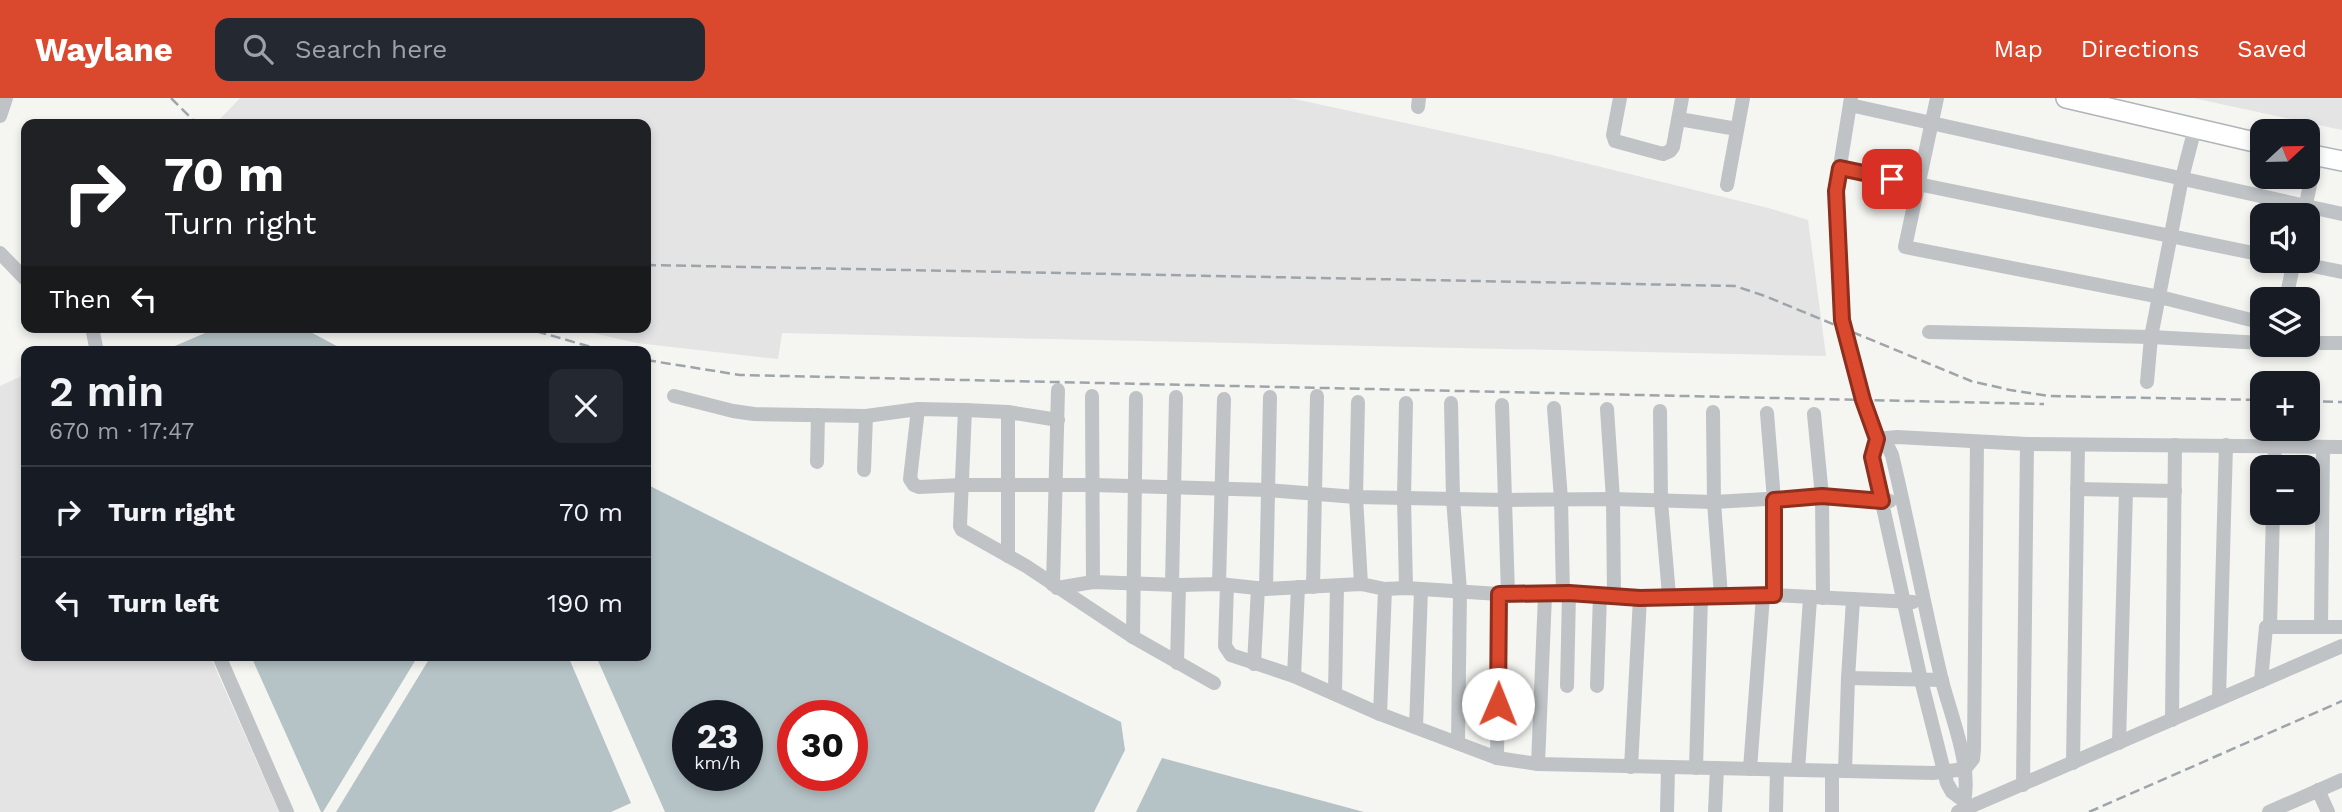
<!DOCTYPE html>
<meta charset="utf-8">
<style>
:root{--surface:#171b24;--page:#242831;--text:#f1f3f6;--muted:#9ea1a6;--line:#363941;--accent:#da482d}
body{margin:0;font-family:"Work Sans",sans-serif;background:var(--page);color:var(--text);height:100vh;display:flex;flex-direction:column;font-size:26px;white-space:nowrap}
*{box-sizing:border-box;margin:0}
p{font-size:23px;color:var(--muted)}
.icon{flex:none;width:38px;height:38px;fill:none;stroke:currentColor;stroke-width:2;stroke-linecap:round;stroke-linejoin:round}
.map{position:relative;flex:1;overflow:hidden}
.details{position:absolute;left:21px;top:248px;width:630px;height:315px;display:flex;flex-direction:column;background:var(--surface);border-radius:14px;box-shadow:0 4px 10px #0003}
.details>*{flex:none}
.hud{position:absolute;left:21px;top:21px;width:630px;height:214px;border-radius:14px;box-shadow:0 4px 10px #0003;background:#202124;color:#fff;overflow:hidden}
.needle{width:46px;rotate:68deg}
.fabs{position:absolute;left:2250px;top:21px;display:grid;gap:14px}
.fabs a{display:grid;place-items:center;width:70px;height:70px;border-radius:14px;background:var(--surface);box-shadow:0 4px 10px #0003;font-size:35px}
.speed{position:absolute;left:672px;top:602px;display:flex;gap:14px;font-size:35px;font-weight:700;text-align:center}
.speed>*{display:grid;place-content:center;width:91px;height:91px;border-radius:50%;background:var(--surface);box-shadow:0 4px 10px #0003;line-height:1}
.speed small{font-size:18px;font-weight:400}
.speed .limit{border:10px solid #d22;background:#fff;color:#111}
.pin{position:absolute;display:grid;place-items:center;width:60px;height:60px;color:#fff;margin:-30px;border-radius:14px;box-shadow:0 4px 10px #0006}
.me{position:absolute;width:77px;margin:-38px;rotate:1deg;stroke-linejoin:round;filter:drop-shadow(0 0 5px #0008)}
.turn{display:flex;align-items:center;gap:24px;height:147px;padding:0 28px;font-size:32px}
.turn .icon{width:91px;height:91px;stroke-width:2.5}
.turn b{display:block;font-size:49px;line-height:60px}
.then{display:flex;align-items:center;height:66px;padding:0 28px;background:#0003;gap:14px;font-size:26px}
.round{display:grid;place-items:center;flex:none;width:74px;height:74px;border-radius:14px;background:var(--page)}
.overview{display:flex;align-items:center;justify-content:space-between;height:119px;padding:0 28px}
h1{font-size:42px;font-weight:600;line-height:52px}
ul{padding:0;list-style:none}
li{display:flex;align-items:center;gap:21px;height:91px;padding:0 28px;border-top:2px solid var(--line)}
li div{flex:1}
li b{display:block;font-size:26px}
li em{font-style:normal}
header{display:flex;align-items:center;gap:42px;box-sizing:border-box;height:98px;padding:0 35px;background:var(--accent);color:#fff}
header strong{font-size:33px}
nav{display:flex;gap:38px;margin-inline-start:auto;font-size:24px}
.search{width:490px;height:63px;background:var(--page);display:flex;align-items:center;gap:18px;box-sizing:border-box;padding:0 24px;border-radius:14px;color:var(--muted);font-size:26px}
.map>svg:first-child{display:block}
.built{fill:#e3e4e3}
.water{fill:#b5c3c6;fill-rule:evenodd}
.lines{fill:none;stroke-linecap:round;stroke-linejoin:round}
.major-casing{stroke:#b0b5b8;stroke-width:22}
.minor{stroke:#bfc3c6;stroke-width:14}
.major{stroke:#fff;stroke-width:19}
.rail{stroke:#9ea5aa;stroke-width:2.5;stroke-dasharray:10 5;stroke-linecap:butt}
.route-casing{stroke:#8e2f1d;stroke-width:18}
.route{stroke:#da482d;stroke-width:12}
</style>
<header>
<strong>Waylane</strong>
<div class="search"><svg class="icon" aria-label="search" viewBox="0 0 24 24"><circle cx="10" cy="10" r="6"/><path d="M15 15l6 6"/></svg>Search here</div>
<nav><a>Map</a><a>Directions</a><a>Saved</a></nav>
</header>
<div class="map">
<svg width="2342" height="714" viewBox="0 0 2342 714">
<rect width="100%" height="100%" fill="#f5f5f2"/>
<g class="built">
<polygon points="240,0 1290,0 1552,57 1768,110 1808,122 1826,258 782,235 778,261 637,245 566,229 646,229 646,26 222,26 218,23"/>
<polygon points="2194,0 2342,0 2342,32 2216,5"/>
<polygon points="26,276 26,558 210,558 279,714 0,714 0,288"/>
</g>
<g class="water">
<polygon points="219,229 301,229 348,254 161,254"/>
<path d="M646,386L1121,624L1125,652L1094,714H665L596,558H646ZM688,618H747V677H688ZM793,618H852V677H793Z"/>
<polygon points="251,558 418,558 323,714 321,714"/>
<polygon points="431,558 568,558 631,705 611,714 336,714"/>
<polygon points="1162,660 1364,714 1136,714"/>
</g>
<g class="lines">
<defs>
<g id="major">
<polyline points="2066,0 2263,46"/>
<polyline points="2308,56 2342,63"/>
</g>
</defs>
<use href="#major" class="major-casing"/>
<g class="minor">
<polyline points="1620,0 1613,37 1615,43 1663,56 1670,53 1673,49 1682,0"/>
<path d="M1851,0L1836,93L1842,222L1863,301L1877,341L1888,349L1892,357C1910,432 1924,508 1942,583C1951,618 1972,668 1964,703L1952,694L1947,685L1921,582L1872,359L1877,341"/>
<polyline points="1937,0 1905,149 2160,199 2263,225"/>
<polyline points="1850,7 2342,116"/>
<polyline points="1418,9 1419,0"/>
<polyline points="0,18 6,0"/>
<polyline points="1679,21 1737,31"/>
<polyline points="1840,70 2263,157"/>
<polyline points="1727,87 1743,0"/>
<polyline points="2304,116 2316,57"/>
<polyline points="0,155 26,182"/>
<polyline points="2288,163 2342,174"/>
<polyline points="2286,201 2294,163"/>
<polyline points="92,229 97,254"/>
<polyline points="1929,234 2151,239 2263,245"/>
<polyline points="2308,245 2342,245"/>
<polyline points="2147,284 2151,239 2182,80 2195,30"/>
<polyline points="674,298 733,313 754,316 866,318 918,311 965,312 1008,314 1058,322"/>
<polyline points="1092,298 1093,484"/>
<polyline points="1358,304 1356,399 1361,486"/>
<polyline points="1451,305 1453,400 1460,493 1458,645"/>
<polyline points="1502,307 1508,496"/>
<polyline points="1554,310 1561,401 1563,496"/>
<polyline points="918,311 910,381 914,387 919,389 962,387 1094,387 1268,392 1356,399 1504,402 1613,401 1714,404 1822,398 1890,403"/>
<polyline points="1607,311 1613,401 1614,498"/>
<polyline points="965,312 960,428 962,432 1026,468 1133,539 1214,585"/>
<polyline points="1660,313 1661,404 1669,497"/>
<polyline points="1713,314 1714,404 1721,498"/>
<polyline points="1767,315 1774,402 1774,497"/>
<polyline points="1814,316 1822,398 1823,500"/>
<polyline points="1877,341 1897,339 2027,346 2342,349"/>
<polyline points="817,364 818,317"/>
<polyline points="2274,369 2275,348"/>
<polyline points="864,372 866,318"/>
<polyline points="2077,391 2175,393"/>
<polyline points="1008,458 1008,314"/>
<polyline points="1219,486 1224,301"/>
<polyline points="1053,487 1058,292"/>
<polyline points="1172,487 1176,299"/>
<polyline points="1227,487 1225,548 1231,557 1294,578 1380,616 1497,660 1538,666 1933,675 1965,671 1973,661 1974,651 1977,344"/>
<polyline points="1313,489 1317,298"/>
<polyline points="1057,490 1093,484 1179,487 1219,486 1266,491 1361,486 1385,491 1406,490 1499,496 1569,495 1640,500 1774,497 1913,504"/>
<polyline points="1406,490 1404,399 1406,305"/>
<polyline points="1266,491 1270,299"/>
<polyline points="2270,528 2273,415"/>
<polyline points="2321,529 2323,349"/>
<polyline points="1133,539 1136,300"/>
<polyline points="219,558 287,714"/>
<polyline points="1177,565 1179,487"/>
<polyline points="1254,566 1258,490"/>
<polyline points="1294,578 1298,489"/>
<polyline points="1848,580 1942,582"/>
<polyline points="2261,583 2266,529 2342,529"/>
<polyline points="1567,588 1569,495"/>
<polyline points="1597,588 1600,497"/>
<polyline points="1335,595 1337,488"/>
<polyline points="2219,601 2226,347"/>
<polyline points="1380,616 1385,491"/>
<polyline points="2172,622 2175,347"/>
<polyline points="1416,629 1421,492"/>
<polyline points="2119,645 2126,392"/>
<polyline points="1497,660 1499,496"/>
<polyline points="2073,665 2078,347"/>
<polyline points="1538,666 1545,497"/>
<polyline points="1631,669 1640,500"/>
<polyline points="1696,670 1701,499"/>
<polyline points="1750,671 1763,498"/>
<polyline points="1798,672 1810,501"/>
<polyline points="1845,673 1848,580 1853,502"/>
<polyline points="2023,687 2027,346"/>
<polyline points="2318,692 2328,714"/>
<polyline points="1667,714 1668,669"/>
<polyline points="1715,714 1717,670"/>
<polyline points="1776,714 1777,672"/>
<polyline points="1832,714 1832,673"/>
<polyline points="1958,714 2342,548"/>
<polyline points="2269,714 2342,682"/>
</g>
<use href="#major" class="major"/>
<g class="rail">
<polyline points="171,0 197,26"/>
<polyline points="646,167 1735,188 1765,198 1971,283 2010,292 2049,298 2263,302"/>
<polyline points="522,229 608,254"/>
<polyline points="646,262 740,277 2044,306"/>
<polyline points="2308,303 2342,304"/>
<polyline points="2089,714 2342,603"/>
</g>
</g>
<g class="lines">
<defs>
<polyline id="route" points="1498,606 1499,496 1569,495 1640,500 1774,497 1774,402 1822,398 1882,403 1872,359 1877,341 1863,302 1842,222 1836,93 1840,70 1892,81"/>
</defs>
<use href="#route" class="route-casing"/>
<use href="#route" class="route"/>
</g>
</svg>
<div class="fabs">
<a><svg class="needle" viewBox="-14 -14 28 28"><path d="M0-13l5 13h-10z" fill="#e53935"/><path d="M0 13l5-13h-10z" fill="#9ea1a6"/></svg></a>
<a><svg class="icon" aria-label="sound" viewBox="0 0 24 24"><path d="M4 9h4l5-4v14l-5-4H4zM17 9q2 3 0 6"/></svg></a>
<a><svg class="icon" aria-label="layers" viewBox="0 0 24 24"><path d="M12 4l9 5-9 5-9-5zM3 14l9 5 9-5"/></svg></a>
<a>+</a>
<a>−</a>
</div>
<div class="speed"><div>23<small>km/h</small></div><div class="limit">30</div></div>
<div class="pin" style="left:1892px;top:81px;background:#d93025"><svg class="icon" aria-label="arrive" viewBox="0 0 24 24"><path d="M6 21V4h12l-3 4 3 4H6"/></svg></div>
<svg class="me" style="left:1498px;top:606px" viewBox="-20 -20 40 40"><circle r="19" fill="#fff"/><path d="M0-13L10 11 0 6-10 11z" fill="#da482d"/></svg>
<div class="hud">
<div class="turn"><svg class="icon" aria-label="right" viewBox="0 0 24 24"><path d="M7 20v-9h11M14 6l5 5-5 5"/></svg><div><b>70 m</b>Turn right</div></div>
<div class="then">Then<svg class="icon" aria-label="left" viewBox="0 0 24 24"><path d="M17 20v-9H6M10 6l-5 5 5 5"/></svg></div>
</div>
<section class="details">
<div class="overview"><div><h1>2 min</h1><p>670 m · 17:47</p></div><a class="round"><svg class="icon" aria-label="close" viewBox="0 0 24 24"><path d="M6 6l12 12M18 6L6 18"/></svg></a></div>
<ul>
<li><svg class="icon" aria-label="right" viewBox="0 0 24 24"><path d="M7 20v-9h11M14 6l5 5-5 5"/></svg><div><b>Turn right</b></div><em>70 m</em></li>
<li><svg class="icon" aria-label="left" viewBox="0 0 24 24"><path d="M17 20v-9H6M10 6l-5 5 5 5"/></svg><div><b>Turn left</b></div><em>190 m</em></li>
</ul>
</section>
</div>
